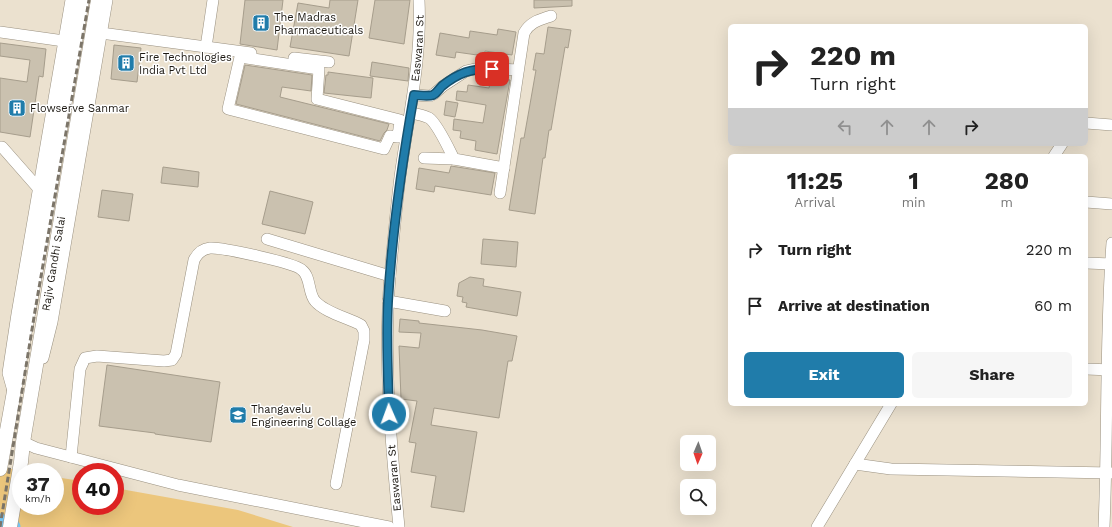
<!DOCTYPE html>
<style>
:root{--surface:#fff;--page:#f6f6f6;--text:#222;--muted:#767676;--accent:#207caa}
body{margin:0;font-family:"Work Sans",sans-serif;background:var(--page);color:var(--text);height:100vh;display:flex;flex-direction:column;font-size:15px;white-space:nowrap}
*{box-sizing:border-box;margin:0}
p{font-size:13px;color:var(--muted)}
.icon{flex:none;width:22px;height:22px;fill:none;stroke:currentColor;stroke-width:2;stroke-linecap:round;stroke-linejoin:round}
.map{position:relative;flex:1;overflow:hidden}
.drawer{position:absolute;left:728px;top:154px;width:360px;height:252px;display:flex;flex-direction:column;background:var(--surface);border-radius:6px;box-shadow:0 4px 16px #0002}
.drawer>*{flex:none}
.guide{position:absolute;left:728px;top:24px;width:360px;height:122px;border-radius:6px;box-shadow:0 4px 16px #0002;background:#fff;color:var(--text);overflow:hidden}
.needle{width:26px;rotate:182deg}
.controls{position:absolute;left:680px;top:435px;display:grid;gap:8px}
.controls a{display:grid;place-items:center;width:36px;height:36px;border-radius:6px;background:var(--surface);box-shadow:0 4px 16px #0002;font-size:20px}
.speed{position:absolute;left:12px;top:463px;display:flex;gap:8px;font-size:20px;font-weight:700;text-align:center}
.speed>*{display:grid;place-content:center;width:52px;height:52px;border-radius:50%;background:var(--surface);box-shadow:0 4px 16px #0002;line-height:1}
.speed small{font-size:10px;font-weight:400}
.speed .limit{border:6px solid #d22;background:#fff;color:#111}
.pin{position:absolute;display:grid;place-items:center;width:34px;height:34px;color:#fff;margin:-17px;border-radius:8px;box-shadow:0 2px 6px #0006}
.me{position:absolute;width:44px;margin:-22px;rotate:358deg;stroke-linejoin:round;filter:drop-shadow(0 0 3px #0008)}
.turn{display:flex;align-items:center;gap:14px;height:84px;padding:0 16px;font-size:18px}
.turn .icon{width:52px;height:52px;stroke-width:2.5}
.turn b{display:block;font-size:28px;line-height:34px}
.lanes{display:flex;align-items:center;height:38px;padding:0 16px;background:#0003;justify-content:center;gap:20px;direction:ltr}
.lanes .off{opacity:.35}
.eta{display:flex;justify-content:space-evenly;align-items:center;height:68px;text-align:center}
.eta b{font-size:24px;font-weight:700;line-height:28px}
.primary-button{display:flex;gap:8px;margin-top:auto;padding:8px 16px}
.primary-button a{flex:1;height:46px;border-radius:6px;background:var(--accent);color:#fff;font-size:16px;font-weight:700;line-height:46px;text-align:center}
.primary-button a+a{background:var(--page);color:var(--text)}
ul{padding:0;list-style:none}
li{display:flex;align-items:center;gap:12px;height:56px;padding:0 16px}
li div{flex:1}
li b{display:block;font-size:15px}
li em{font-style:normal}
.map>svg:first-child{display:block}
.green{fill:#ecc67c}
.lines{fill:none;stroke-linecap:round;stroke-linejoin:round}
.river{stroke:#74c4f3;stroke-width:17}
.building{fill:#cac1af;stroke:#a69d8c}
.minor-casing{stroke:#9a9180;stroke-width:12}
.major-casing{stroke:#9a9180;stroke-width:15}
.minor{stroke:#fff;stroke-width:11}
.major{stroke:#fff;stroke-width:14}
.rail{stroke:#7c7569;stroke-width:3;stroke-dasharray:6 3;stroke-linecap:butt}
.route-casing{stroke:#15516e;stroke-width:10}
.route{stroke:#207caa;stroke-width:7}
.labels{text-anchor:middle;stroke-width:3;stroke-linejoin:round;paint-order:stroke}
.poi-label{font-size:11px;fill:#1c1812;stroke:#fff;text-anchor:start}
.street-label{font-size:11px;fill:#1c1812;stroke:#fff}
</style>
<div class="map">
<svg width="1112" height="527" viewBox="0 0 1112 527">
<rect width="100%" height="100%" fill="#ebe1cf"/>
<polygon class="green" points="0,467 29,472 21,472 21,506 55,506 55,477 81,481 81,506 115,506 115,488 238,510 293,527 0,527"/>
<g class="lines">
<polyline class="river" points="0,522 12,527"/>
</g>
<g class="building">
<polygon points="245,0 283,0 277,50 240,44"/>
<polygon points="330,0 358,0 349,56 290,47 298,3 329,8"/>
<polygon points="375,0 410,0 404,44 369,38"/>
<polygon points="534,0 572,0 572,6 534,8"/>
<polygon points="548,27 571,30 568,48 565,47 551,130 549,130 545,158 543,158 535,214 509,210 521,138 524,138 529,110 536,70 533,70 536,53 544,54"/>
<polygon points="498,29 516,32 512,55 485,51 484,56 456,52 455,58 436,55 440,33 469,38 470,31 497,35"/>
<polygon points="0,43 46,49 43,77 39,76 30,137 0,132 0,78 27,82 30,60 0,56"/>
<polygon points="114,45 141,48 137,82 111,79"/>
<polygon points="372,62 409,68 408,81 370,76"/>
<polygon points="245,65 312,75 311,91 282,87 280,97 389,124 387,130 384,133 380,141 236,104"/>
<polygon points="328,72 373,78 371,98 324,93 326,75 328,75"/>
<polygon points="491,77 510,80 497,154 475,150 476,141 460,138 461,131 453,130 454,119 483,123 486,105 456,100 457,91 467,92 468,85 489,88"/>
<polygon points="446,101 458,103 455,117 444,115"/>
<polygon points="451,166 495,173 491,195 435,186 434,192 416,189 419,168 449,173"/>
<polygon points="163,167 199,172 198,187 161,183"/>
<polygon points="102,190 133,194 129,221 98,217"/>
<polygon points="270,191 313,202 305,234 262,224"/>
<polygon points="483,239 518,242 516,267 481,264"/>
<polygon points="470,277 484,279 483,286 521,292 517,316 466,307 467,303 462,302 463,297 457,296 459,283"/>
<polygon points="400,319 419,321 419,323 482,330 517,336 512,361 508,361 499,418 434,408 431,425 477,432 464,512 431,507 436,476 411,472 416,443 409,442 417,401 401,399 399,346 419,348 421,333 399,332"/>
<polygon points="107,365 220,382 211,442 155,434 155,433 99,426"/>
</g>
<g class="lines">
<defs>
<g id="minor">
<polyline points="0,32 64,41"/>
<polyline points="101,33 251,53"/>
<polyline points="206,47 213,0"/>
<polygon points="240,57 319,69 317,99 400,120 398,137 390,136 384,149 228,109"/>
<polyline points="294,58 329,62"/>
<polyline points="414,95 430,96 434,94 443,86 466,71 479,68 518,70"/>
<path d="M411,113C417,114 423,115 429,118C437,123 449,149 454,159L504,168"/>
<polyline points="1086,123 1112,125"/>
<polyline points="0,147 2,147 39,189"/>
<polyline points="1054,156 1062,144"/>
<polyline points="424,158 454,159"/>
<path d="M500,193L524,33C530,22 539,20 551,16"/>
<polyline points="1086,202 1112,204"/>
<polyline points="267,239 390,276"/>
<polyline points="1086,263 1112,264"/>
<polyline points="388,301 445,311"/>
<polyline points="43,358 52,322 107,0"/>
<polyline points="1086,369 1112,370"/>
<polyline points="13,391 8,373 17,314 71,0"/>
<polyline points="23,442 36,448 178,485 389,527"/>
<path d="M71,457L80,369L85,358L97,356L164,361L172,360L176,354L194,260C197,254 202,249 210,248C221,247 295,263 302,270C311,277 308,293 315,301C324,312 348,318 361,325L364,331V340L336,484"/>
<polyline points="855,464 891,469 1112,473"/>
<path id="s1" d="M399,527C391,444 383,360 390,276C393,243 396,210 400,177C408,118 422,60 419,0"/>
<polyline points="817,527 891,404"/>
<path d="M1104,527C1108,432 1105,337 1112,243"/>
</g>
<g id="major">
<polyline points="0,469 44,225 82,0"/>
<path id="s2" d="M10,527L21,462L23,442L98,0"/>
</g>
</defs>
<use href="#minor" class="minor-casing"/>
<use href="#major" class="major-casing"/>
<use href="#minor" class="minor"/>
<use href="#major" class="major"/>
<polyline class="rail" points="0,527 35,311 89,0"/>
</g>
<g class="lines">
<defs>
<path id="route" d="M389,414C388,376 386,338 388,301C392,232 402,163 414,95C419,95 428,97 433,95C437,93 439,89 442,86C458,73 472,68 492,69"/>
</defs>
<use href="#route" class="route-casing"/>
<use href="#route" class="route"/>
</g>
<defs>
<symbol id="building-square" viewBox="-11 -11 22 22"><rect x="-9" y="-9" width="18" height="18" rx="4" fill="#207caa" stroke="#fff"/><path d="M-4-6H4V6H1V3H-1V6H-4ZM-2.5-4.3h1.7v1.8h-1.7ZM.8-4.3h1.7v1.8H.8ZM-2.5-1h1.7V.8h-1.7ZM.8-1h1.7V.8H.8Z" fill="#fff"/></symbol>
<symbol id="university-square" viewBox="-11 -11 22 22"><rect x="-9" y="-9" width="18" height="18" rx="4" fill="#207caa" stroke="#fff"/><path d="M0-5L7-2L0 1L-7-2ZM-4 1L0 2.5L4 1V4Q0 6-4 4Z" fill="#fff"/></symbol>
</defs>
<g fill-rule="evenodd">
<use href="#building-square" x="251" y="13" width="20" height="20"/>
<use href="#building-square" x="116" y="53" width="20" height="20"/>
<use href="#building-square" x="7" y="98" width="20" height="20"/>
<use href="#university-square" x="228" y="405" width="20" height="20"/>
</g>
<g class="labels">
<g class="poi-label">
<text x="274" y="21">The Madras<tspan x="274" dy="13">Pharmaceuticals</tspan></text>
<text x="139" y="61">Fire Technologies<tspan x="139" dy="13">India Pvt Ltd</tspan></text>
<text x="30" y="112">Flowserve Sanmar</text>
<text x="251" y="413">Thangavelu<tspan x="251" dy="13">Engineering Collage</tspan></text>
</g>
<g class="street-label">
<text dy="4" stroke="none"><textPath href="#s1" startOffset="481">Easwaran St</textPath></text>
<text dy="4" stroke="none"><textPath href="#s2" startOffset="267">Rajiv Gandhi Salai</textPath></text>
<text transform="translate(394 478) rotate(-95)" y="4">Easwaran St</text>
</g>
</g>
</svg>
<div class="controls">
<a><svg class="needle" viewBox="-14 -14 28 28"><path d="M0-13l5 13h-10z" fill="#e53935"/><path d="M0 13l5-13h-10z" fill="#767676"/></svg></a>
<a><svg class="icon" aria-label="search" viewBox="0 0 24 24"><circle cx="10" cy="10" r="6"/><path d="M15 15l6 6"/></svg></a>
</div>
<div class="speed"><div>37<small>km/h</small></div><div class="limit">40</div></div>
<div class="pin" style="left:492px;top:69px;background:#d93025"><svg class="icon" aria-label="arrive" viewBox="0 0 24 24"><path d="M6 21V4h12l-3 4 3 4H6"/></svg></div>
<svg class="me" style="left:389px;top:414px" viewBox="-20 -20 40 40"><circle r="17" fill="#207caa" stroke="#fff" stroke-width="3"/><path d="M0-11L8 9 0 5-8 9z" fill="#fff"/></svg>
<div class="guide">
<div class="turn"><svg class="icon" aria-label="right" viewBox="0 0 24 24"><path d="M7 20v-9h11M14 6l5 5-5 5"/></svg><div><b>220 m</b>Turn right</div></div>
<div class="lanes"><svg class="icon off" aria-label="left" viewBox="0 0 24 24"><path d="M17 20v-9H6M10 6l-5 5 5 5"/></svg><svg class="icon off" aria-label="ahead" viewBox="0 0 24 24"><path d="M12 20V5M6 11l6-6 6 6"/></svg><svg class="icon off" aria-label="ahead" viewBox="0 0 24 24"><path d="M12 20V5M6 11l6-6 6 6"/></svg><svg class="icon" aria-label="right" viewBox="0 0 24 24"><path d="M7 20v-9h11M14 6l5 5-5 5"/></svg></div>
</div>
<section class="drawer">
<div class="eta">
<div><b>11:25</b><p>Arrival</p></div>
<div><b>1</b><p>min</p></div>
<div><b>280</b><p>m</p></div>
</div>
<ul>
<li><svg class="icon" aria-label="right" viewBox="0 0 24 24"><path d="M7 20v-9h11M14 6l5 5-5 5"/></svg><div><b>Turn right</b></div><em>220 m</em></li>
<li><svg class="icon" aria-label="arrive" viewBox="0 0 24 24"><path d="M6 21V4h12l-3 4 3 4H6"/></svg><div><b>Arrive at destination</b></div><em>60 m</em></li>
</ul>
<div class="primary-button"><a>Exit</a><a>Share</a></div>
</section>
</div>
